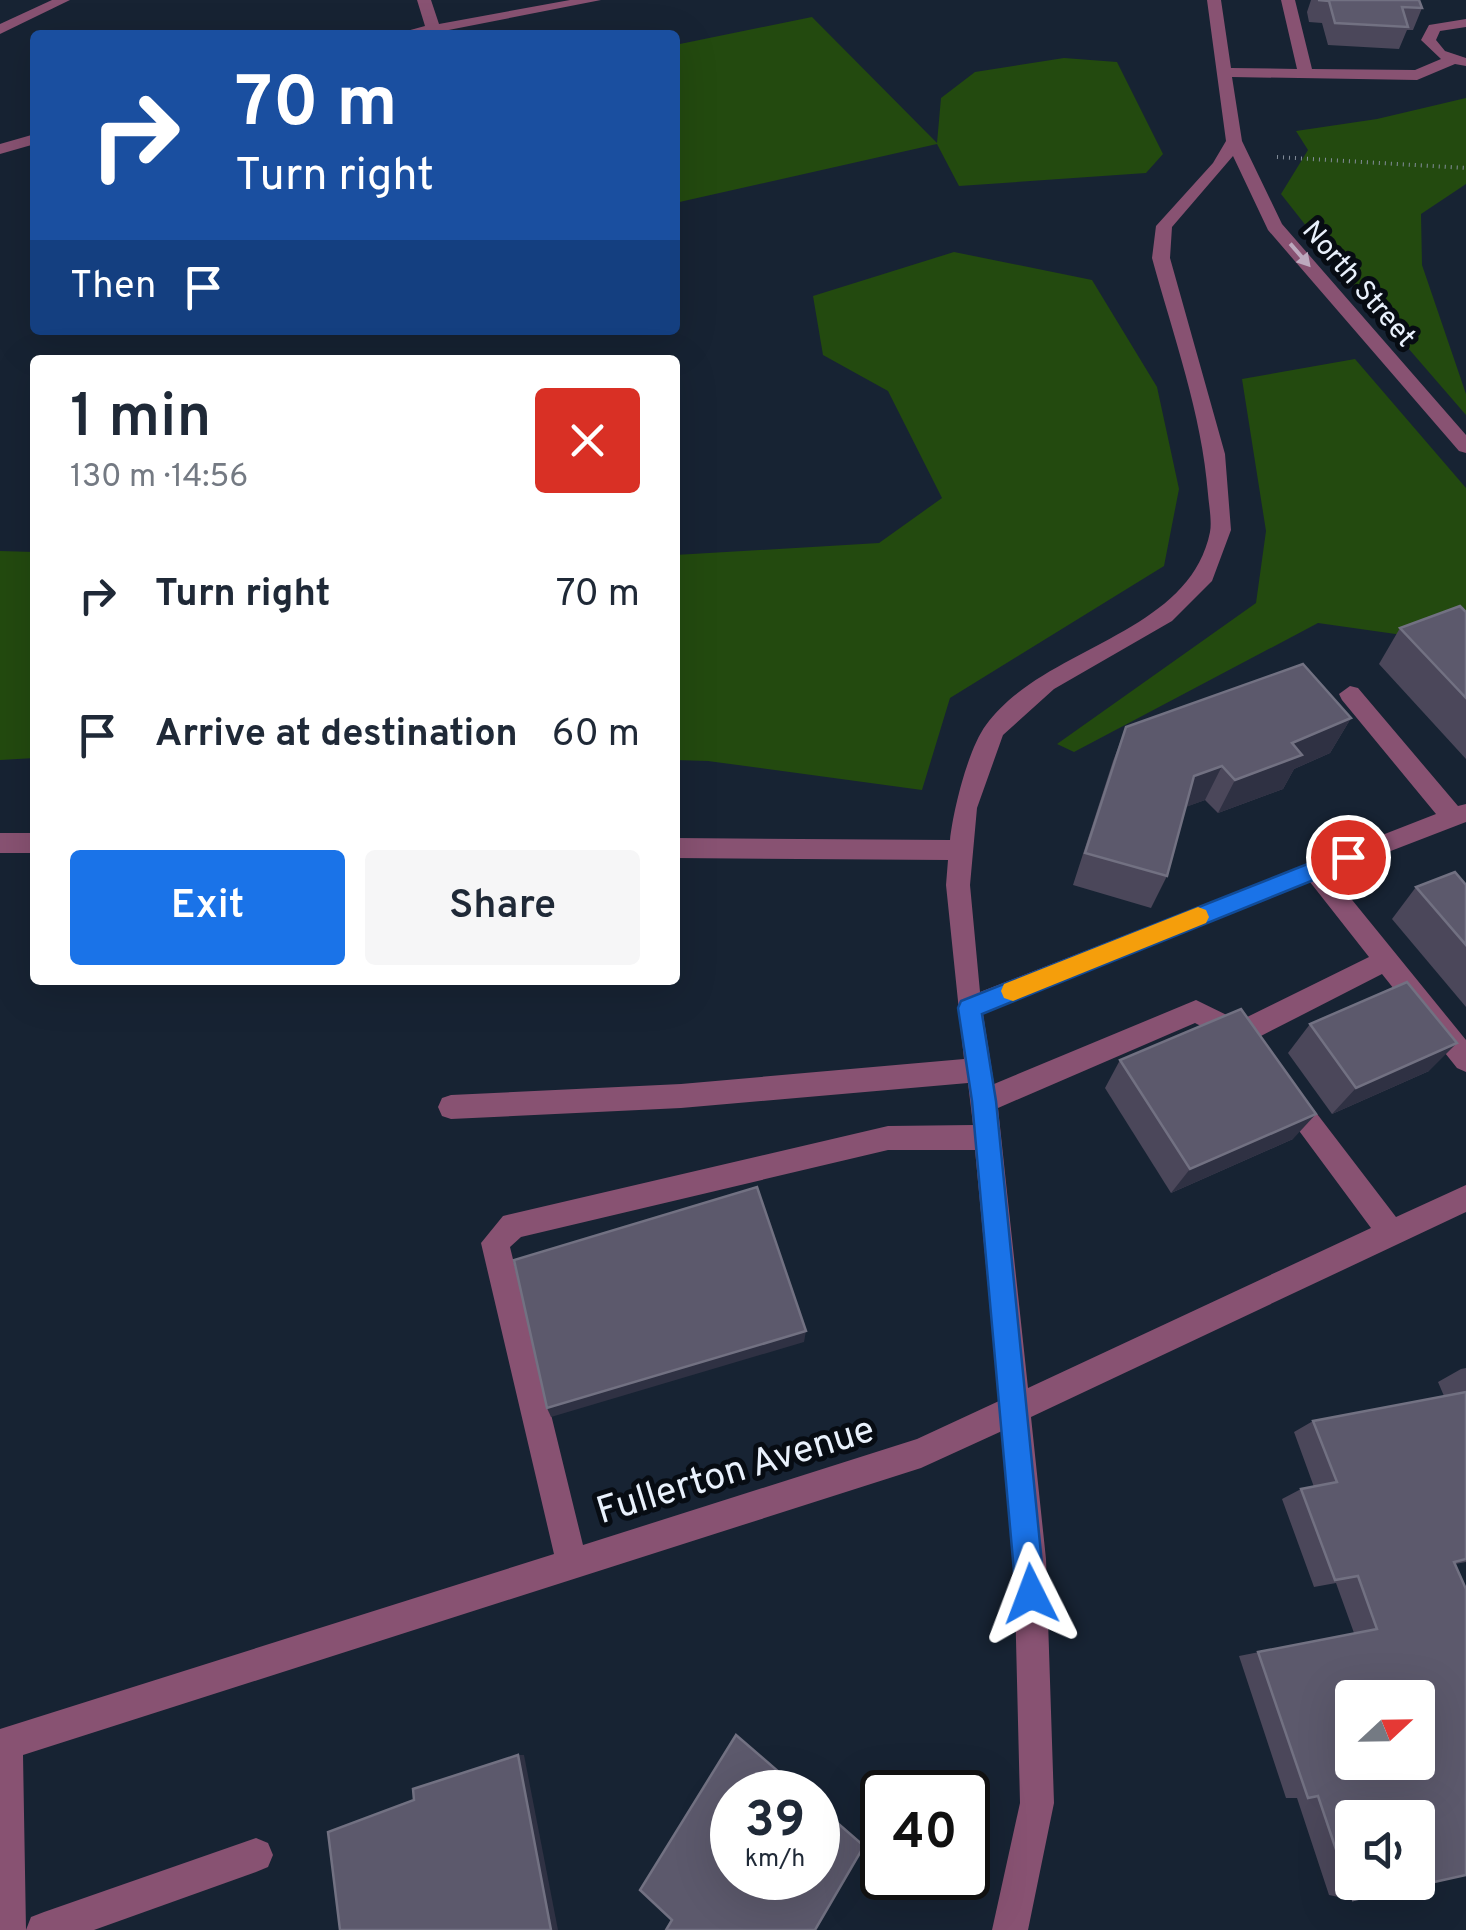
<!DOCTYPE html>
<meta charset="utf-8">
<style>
:root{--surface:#fff;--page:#f6f6f7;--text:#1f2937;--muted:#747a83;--accent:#1a73e8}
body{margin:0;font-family:Overpass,sans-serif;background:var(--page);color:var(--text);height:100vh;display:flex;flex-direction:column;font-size:38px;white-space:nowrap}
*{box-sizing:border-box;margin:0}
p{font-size:32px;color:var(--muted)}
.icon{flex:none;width:55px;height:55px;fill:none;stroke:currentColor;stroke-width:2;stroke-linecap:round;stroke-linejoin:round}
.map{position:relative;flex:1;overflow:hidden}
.side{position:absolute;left:30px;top:355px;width:650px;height:630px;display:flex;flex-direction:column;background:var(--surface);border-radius:10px;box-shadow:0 10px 40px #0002}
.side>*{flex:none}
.guide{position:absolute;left:30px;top:30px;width:650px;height:305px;border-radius:10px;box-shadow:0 10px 40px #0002;background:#1a4fa0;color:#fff;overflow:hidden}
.needle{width:65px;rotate:68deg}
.controls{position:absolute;left:1335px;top:1680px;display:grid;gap:20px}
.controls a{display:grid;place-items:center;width:100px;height:100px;border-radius:10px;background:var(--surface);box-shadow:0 10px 40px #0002;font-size:50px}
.speed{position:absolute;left:710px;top:1770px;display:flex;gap:20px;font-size:50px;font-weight:700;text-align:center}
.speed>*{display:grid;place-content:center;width:130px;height:130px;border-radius:50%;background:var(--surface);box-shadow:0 10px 40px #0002;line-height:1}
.speed small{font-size:25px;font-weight:400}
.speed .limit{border:5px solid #111;border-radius:15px;background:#fff;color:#111}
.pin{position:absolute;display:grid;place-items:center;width:85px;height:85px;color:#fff;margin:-42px;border:5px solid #fff;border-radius:50%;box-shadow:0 2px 10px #0007}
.me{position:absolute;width:110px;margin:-55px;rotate:357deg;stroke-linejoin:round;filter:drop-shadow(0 0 8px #0008)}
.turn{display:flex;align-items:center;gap:35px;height:210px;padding:0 40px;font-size:45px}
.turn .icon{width:130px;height:130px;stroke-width:2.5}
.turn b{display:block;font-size:70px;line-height:85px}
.then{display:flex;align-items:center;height:95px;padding:0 40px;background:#0003;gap:20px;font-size:38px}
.round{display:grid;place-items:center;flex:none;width:105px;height:105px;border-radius:10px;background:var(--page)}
.head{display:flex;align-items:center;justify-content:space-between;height:170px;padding:0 40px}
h1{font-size:60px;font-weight:600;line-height:75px}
.primary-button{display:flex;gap:20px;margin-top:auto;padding:20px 40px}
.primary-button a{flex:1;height:115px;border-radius:10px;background:var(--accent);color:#fff;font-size:40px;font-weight:600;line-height:115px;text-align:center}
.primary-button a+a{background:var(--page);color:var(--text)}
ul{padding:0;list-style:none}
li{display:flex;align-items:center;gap:30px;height:140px;padding:0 40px}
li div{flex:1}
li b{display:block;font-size:38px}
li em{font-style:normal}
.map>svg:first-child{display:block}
.green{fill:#234a0f}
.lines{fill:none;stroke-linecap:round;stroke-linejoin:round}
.path{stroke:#848e9b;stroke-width:4;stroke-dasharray:1 5;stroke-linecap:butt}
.minor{fill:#885272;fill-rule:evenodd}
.wall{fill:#4b475a}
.shaded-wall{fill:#2f3143}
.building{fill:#5c596c;stroke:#727182;stroke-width:2.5;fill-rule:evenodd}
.oneway{fill:#bda9be}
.route{fill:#1a73e8;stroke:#114b97;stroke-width:2.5}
.slow{fill:#f59e0b}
.labels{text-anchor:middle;stroke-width:10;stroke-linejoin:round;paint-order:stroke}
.far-street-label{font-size:28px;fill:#e9f1fc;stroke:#070c13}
.near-street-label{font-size:38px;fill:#e9f1fc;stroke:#070c13}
</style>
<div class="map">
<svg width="1466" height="1930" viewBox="0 0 1466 1930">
<rect width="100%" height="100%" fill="#172333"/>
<g class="green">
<polygon points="812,17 937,143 941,98 975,72 1064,58 1117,62 1163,154 1146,173 959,186 937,144 675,203 675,45"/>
<polygon points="1466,98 1466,184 1421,214 1422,265 1466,394 1466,415 1344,274 1281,194 1308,150 1296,131 1377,119"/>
<polygon points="954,252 1092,280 1157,387 1179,489 1164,566 950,698 922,790 708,761 675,760 675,555 879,543 942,498 888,391 823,355 813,296"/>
<polygon points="1355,359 1466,488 1466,644 1318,623 1074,752 1057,744 1256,603 1266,531 1242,379"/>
<polygon points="0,551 35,552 35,758 0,760"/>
</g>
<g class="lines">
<polyline class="path" points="1277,157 1466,168"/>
<g class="minor">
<polygon points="52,0 70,0 0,34 0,24"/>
<polygon points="417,0 431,0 439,24 570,0 601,0 423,35 392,35 425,26"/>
<path d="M1207,0H1221L1231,68L1297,69L1281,0H1295L1312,69L1415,70L1441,59L1421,40L1429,25L1466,19V27L1440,31L1436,40L1445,51L1466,58V66L1455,64L1417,80L1232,77L1242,141L1282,224L1466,435V453L1459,451L1268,230L1233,156L1172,227L1170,258L1225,454L1231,530L1212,581L1172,621L1054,689L1003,735L977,808L970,885L980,992L1436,814L1342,700L1339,694L1350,686L1358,688L1458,806L1466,804V822L1331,874L1466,1040V1072L1457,1068L1382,974L1257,1038L1253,1045L1244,1048L1195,1023L998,1108L1028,1388L1371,1228L1280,1105L1276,1097L1280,1089L1289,1085L1298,1089L1396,1217L1466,1185V1212L1031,1417L1046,1559L1054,1803L1028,1930H992L1020,1803L1014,1559L1002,1431L921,1468L23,1755L26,1930H0V1729L554,1554L481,1243L503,1216L888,1126L973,1125L968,1083L681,1108L451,1119L442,1116L438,1107L442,1098L451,1095L681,1084L964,1059L946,885L948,860L675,858V838L950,840C953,811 968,749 986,725C1043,646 1189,636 1210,532C1212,521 1209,506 1208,494C1202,414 1173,335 1152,258L1156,226L1213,163L1226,141ZM1310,882L1369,957L1239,1021L1196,1000L994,1084L983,1014ZM888,1150H975L999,1401L917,1439L583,1545L510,1247L521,1237Z"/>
<polygon points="35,134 35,144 0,154 0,144"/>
<rect x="0" y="833" width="35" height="20"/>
<polygon points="256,1838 268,1843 273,1855 268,1867 256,1872 94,1930 26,1930 31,1917 44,1912"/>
</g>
</g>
<g class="wall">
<polygon points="1311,0 1419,0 1422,8 1413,30 1407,30 1399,49 1328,45 1322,23 1309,22 1307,12"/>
<polygon points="1466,612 1466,759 1379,664 1400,628"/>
<polygon points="1351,718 1330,753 1294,769 1283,789 1218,813 1205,800 1185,807 1167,876 1151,908 1073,885 1113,761 1126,727"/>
<polygon points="1466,885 1466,1007 1392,919 1416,887"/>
<polygon points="1310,1024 1429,1071 1332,1114 1288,1053"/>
<polygon points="1120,1060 1293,1139 1171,1193 1105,1088"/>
<polygon points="1466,1368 1466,1562 1455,1564 1353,1900 1329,1895 1297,1798 1286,1798 1239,1656 1354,1633 1336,1583 1314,1587 1282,1499 1301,1489 1314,1487 1294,1432 1313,1421 1444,1396 1438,1382 1461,1369"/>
</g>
<g class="shaded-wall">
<polygon points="1351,718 1330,753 1294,769 1283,789 1218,813 1235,780 1292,743"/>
<polygon points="1222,766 1205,800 1178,810 1194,776"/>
<polygon points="1457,1043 1429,1071 1332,1114 1356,1088"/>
<polygon points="1316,1114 1293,1139 1171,1193 1190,1169"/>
<polygon points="806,1331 804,1342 551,1417 547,1408"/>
<polygon points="518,1755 524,1755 558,1930 551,1930"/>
</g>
<g class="building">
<polygon points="1318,0 1419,0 1422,8 1402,7 1408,27 1335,23 1329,1"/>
<polygon points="1460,606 1466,612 1466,698 1400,628"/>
<polygon points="1303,664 1351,718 1292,743 1302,755 1235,780 1222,766 1194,776 1167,876 1085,853 1126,727"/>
<polygon points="1455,872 1466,885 1466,945 1416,887"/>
<polygon points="1407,982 1457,1043 1356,1088 1310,1024"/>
<polygon points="1241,1009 1316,1114 1190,1169 1120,1060"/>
<polygon points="757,1187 806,1331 547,1408 514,1260"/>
<path d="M1466,1392V1559L1454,1562L1466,1589V1875L1353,1900L1318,1796L1308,1798L1258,1652L1377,1629L1358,1576L1335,1580L1301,1489L1337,1482L1313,1421ZM1352,1698H1418V1762H1352ZM1352,1818H1418V1882H1352Z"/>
<polygon points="736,1735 802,1792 732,1792 732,1878 818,1878 818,1806 864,1846 815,1930 666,1930 672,1920 640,1890"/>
<polygon points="518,1755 551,1930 340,1930 328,1832 414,1800 413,1789"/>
</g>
<defs><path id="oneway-solid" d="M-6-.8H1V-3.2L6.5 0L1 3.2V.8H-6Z" transform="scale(2.5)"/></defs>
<use class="oneway" href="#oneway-solid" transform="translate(1300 255) rotate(49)"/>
<polygon class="route" points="1348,848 1359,857 1356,863 982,1014 996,1101 1045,1594 1041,1604 1031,1609 1020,1604 1016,1594 972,1101 958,1008 961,1001"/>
<polygon class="slow" points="1198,907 1206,910 1209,917 1206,923 1013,1001 1004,998 1001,991 1004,984"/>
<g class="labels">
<g class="far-street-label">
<text transform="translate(1360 283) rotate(49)" y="10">North Street</text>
</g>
<g class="near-street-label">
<text transform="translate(735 1469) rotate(-17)" y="13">Fullerton Avenue</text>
</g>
</g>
</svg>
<div class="controls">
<a><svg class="needle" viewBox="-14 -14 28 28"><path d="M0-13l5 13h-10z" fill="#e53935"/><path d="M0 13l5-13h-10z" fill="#747a83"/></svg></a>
<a><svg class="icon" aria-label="sound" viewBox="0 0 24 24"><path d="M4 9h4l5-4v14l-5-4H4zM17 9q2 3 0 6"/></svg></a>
</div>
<div class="speed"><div>39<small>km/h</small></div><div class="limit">40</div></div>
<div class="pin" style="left:1348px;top:857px;background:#d93025"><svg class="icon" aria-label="arrive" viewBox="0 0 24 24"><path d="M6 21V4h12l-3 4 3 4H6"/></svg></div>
<svg class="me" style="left:1031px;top:1594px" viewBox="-20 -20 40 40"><path d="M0-17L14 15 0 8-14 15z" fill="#1a73e8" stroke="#fff" stroke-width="4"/></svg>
<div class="guide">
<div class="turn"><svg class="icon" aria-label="right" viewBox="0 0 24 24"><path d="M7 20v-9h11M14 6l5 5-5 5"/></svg><div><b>70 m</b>Turn right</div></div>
<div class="then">Then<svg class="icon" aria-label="arrive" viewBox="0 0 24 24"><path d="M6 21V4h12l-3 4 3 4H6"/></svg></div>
</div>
<section class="side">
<div class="head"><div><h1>1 min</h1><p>130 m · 14:56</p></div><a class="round" style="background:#d93025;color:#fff"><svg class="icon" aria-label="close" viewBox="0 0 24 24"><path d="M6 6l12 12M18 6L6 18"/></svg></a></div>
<ul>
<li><svg class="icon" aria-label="right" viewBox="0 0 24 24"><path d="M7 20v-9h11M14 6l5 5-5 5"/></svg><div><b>Turn right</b></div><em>70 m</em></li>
<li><svg class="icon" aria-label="arrive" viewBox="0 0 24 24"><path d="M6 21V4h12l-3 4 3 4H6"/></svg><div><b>Arrive at destination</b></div><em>60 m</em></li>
</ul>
<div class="primary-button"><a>Exit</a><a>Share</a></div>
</section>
</div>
